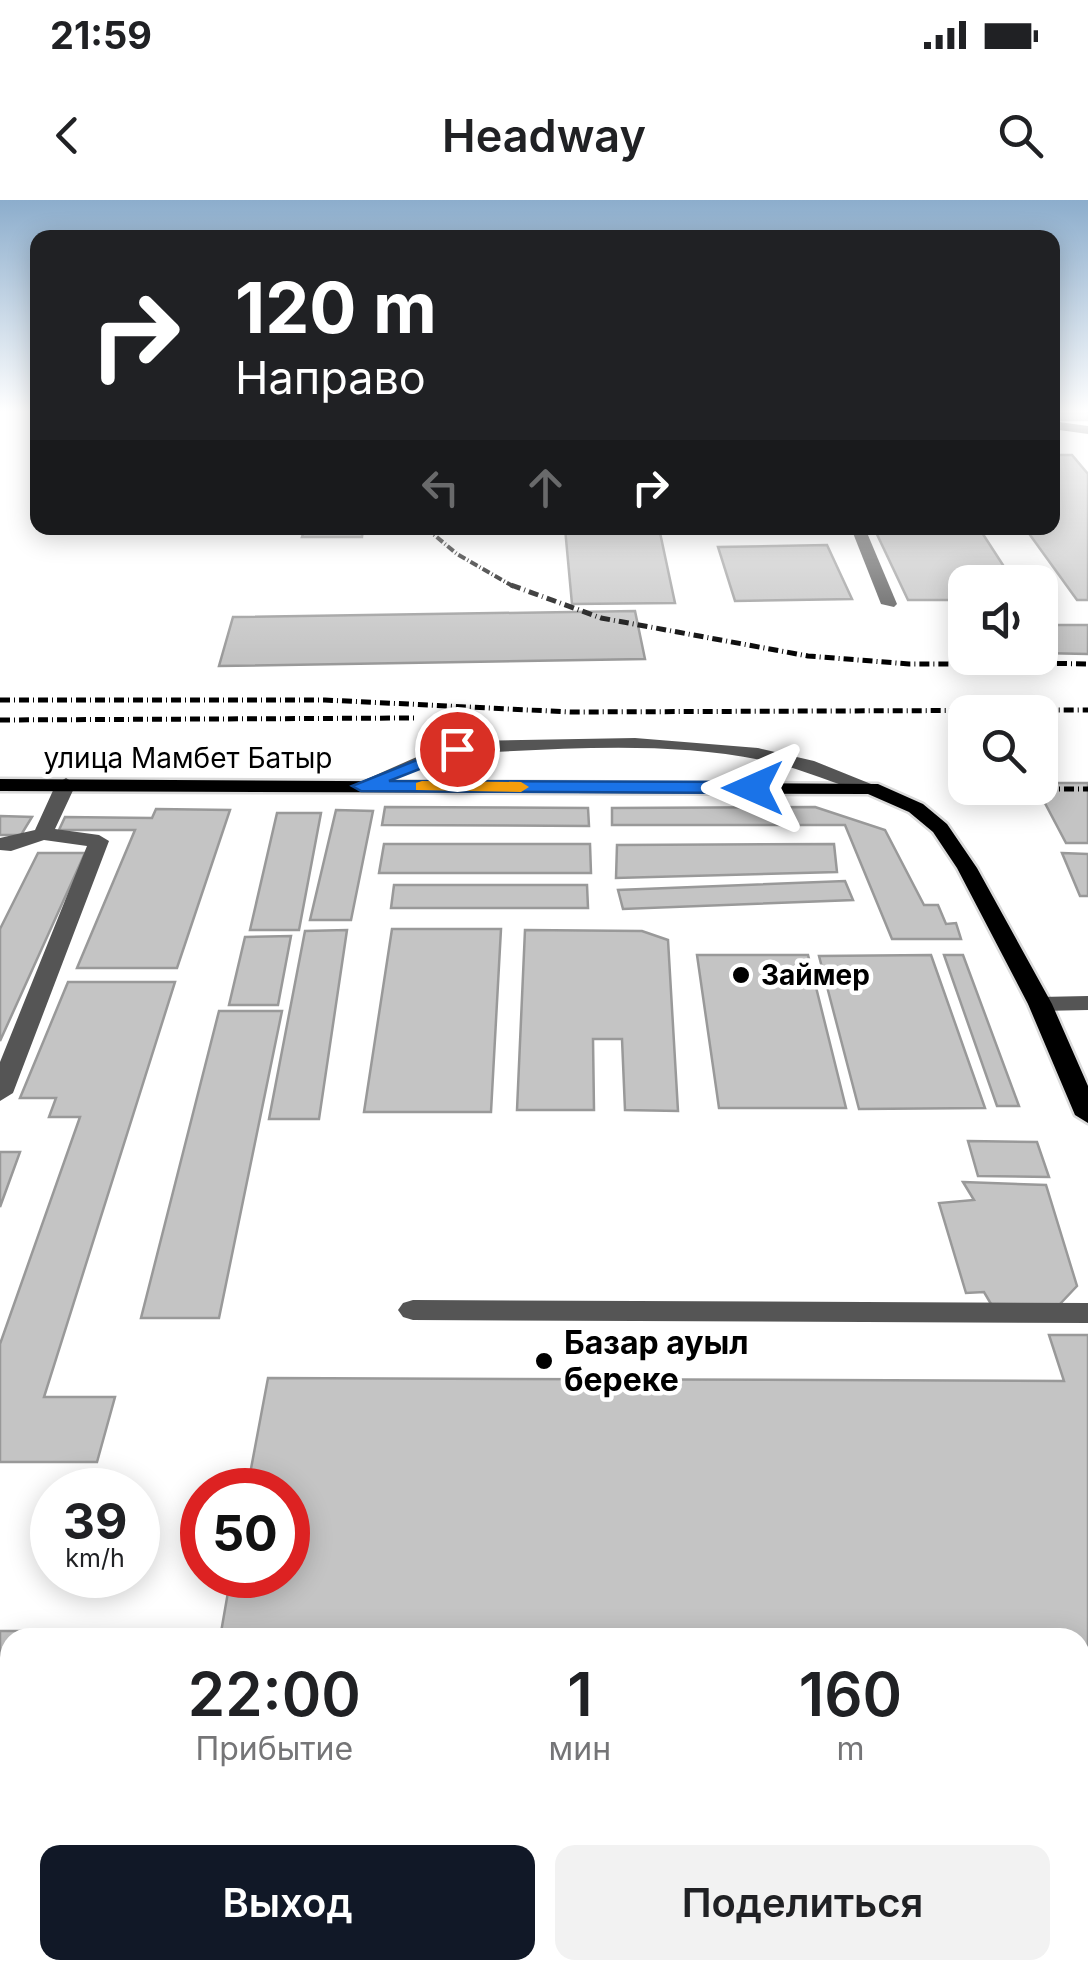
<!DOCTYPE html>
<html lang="ru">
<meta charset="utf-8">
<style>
:root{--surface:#fff;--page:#f2f2f2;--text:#202124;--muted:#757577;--accent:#111827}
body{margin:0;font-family:Inter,sans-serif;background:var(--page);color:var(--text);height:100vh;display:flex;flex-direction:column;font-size:38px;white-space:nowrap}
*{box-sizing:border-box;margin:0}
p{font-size:32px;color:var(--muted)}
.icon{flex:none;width:55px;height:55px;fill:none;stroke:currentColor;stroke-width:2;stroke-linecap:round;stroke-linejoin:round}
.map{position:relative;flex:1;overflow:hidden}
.drawer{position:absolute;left:0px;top:1428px;width:1090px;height:352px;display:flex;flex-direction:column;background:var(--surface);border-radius:30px 30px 0 0;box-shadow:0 5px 25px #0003}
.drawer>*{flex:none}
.guide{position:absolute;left:30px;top:30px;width:1030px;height:305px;border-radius:20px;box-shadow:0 5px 25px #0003;background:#202124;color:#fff;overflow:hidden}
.controls{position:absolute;left:948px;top:365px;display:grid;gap:20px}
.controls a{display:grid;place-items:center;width:110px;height:110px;border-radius:20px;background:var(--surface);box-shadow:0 5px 25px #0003;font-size:50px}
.speed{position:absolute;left:30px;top:1268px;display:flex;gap:20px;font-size:50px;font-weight:700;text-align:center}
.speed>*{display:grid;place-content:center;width:130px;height:130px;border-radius:50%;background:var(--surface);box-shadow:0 5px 25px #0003;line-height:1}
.speed small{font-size:25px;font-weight:400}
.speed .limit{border:15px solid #d22;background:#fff;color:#111}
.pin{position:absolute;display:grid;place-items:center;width:85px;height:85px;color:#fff;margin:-42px;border:5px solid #fff;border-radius:50%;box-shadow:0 2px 10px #0007}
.me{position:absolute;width:110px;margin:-55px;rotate:270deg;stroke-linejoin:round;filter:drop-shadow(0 0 8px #0008)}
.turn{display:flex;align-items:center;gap:35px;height:210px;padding:0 40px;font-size:45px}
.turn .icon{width:130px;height:130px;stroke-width:2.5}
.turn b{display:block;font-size:70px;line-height:85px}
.lanes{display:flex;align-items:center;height:95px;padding:0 40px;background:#0003;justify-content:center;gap:50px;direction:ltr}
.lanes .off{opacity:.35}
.eta{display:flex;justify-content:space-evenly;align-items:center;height:170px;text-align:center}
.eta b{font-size:60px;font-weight:600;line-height:70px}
.cta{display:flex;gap:20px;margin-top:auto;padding:20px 40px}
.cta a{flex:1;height:115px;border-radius:20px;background:var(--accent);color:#fff;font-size:40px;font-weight:600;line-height:115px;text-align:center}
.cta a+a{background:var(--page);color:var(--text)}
.status{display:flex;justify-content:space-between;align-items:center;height:70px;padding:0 50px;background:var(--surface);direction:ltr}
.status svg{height:28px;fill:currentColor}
header{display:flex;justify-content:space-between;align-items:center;height:130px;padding:0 40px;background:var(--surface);font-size:45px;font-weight:600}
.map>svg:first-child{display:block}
.building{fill:#c4c4c4;stroke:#999;stroke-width:2.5}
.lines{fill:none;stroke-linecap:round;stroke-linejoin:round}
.major-casing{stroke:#dbdbdb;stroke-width:5}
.minor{fill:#555;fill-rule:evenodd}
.major{fill:#000;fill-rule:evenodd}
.rail-far2{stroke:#000;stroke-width:4;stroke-dasharray:8 2.5 1 2.5;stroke-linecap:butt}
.rail-far1{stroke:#000;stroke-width:5;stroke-dasharray:10 4 1 4;stroke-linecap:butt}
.rail{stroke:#000;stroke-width:11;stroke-dasharray:22 8 4 8;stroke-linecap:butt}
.route{fill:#1a73e8;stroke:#114b97;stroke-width:2.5}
.slow{fill:#f59e0b}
.poi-dot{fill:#000;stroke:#fff;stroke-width:4}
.labels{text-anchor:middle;stroke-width:9;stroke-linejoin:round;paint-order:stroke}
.street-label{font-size:28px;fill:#000;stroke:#fff}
.poi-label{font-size:28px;font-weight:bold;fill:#000;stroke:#fff;text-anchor:start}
.near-poi-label{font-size:32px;font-weight:bold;fill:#000;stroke:#fff;text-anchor:start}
</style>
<div class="status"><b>21:59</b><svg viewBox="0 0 49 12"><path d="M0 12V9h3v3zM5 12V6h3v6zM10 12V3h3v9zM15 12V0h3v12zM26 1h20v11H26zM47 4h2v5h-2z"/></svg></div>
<header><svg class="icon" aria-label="back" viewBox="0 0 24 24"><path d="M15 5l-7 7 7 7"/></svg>Headway<svg class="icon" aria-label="search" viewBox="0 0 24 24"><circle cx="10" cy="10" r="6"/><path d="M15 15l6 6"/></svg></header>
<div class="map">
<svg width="1088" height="1779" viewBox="0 0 1088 1779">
<rect width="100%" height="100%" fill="#fff"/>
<g class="building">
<rect x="1052" y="210" width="36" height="10"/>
<polygon points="1052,255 1072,255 1088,274 1088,400 1077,400 1025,328 1052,328"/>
<polygon points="305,328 363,328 362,337 302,337"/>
<polygon points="565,328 659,328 675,403 572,404"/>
<polygon points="874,328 979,328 1014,382 965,382 965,400 908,400"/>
<polygon points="827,345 852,399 735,401 718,347"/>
<polygon points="635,411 645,459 219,466 233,417"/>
<polygon points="1040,425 1088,425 1088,454 1040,453"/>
<polygon points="1040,583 1088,583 1088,643 1066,643 1037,588"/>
<polygon points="385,607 588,608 589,626 382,625"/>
<polygon points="815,607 885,630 924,705 938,705 946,724 956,723 961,739 892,739 845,625 612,625 612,608"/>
<polygon points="156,609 230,610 177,768 77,768 135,630 59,630 65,617 152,618"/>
<polygon points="336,610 373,611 351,720 310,720"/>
<polygon points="277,613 321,613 299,730 250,730"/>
<polygon points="0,616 32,617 21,635 0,635"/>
<polygon points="384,644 590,644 591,673 379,673"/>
<polygon points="834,644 837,672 616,678 617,645"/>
<polygon points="38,653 85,653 0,841 0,729"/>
<polygon points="1062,653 1088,654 1088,696 1080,696"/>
<polygon points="845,681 853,700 623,709 618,690"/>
<polygon points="394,685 587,685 588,708 391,708"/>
<polygon points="392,729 501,729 491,912 364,912"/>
<polygon points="347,730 319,919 269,919 305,731"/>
<polygon points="525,730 642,731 668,740 678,911 625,910 622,839 593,839 594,910 517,910"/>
<polygon points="291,736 278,805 229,805 245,737"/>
<polygon points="697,755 808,755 846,908 719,908"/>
<polygon points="931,755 985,908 859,909 819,756"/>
<polygon points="944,755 963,755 1019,906 997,906"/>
<polygon points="68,782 175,782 44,1197 115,1197 97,1262 0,1262 0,1144 80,917 49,917 56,898 20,898"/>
<polygon points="219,811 282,811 219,1118 141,1118"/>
<polygon points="968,941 1037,942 1049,977 978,976"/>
<polygon points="0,952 20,952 0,1007"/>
<polygon points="963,982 1046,985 1077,1086 1059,1105 991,1104 984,1092 966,1093 939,1003 974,1000"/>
<polygon points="1049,1135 1088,1135 1088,1457 1080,1457 1080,1438 220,1438 231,1375 288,1375 288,1290 247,1290 268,1178 1064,1181"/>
<polygon points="0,1431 52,1431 50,1438 10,1438 10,1467 0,1467"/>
<rect x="1080" y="1559" width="8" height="50"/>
<polygon points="0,1575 10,1575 10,1607 0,1608"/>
<polygon points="0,1632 10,1632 10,1770 654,1770 654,1779 0,1779"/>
<polygon points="1080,1637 1088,1637 1088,1779 678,1779 677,1770 1080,1770"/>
</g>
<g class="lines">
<defs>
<polygon id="major" points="0,579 878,584 923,604 947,624 977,668 1052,804 1088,886 1088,923 1075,915 1028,804 957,668 933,632 909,612 868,594 0,591"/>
</defs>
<use href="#major" class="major-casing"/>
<g class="minor">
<polygon points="1052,221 1088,226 1088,234 1052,229"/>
<polygon points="851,328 865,328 897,404 894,407 881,404"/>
<path d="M635,538L758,548L814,561L881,588L871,594C833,584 799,567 761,560C665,541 566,549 469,553L449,557L368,590H354L351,586L437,548L469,541Z"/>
<polygon points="66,578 76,584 55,629 99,635 109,641 13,893 0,901 0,862 87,646 44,640 11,651 0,650 0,638 35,630 56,584"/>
<polygon points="1088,796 1088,810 1040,811 1028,804 1040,797"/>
<polygon points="413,1100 1088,1103 1088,1123 413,1120 403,1117 398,1110 403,1103"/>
<rect x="0" y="1467" width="10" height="32"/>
<rect x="1080" y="1487" width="8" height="32"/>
</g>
<use href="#major" class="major"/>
<polyline class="rail-far2" points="426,328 457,354 516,388"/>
<g class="rail-far1">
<polyline points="511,385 601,418 808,456 909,464 1053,464"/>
<polyline points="1038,463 1088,464"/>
<polyline points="0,500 325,500 570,512 1088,510"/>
<polyline points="0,520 415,518"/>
<polyline points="1026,589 1088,589"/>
</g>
<polyline class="rail" points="1080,1453 1088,1453"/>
</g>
<linearGradient id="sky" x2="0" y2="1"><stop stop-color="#8cadcc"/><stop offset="0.46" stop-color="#fff"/><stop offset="1" stop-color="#fff" stop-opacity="0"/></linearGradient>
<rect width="1088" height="459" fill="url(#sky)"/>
<polygon class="route" points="457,544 465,549 463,552 389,581 753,582 762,588 753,593 361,591 352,586"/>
<polygon class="slow" points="422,581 521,582 529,587 521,592 416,590 416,583"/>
<g class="poi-dot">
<circle cx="741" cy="775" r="10"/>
<circle cx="544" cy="1161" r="10"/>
</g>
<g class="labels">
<g class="street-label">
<text x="188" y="568">улица Мамбет Батыр</text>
</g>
<g class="poi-label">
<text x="761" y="785">Займер</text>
</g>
<g class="near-poi-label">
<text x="564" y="1154">Базар ауыл<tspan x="564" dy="37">береке</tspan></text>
</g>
</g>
</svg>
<div class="controls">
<a><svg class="icon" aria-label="sound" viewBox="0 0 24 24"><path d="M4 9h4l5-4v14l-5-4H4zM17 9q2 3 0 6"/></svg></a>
<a><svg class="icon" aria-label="search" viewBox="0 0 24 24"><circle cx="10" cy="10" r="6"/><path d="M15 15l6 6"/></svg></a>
</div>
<div class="speed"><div>39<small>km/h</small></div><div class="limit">50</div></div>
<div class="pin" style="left:457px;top:549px;background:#d93025"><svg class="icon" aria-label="arrive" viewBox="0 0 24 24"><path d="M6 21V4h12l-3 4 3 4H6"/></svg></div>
<svg class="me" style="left:753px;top:588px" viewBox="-20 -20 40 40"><path d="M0-17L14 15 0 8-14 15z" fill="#1a73e8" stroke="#fff" stroke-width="4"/></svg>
<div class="guide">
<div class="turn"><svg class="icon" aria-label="right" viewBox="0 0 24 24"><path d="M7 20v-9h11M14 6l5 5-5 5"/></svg><div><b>120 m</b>Направо</div></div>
<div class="lanes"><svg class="icon off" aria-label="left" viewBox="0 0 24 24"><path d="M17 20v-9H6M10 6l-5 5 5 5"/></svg><svg class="icon off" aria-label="ahead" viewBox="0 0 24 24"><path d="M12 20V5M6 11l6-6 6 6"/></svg><svg class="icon" aria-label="right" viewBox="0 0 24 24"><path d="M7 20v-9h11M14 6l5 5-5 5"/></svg></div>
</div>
<section class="drawer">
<div class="eta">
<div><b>22:00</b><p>Прибытие</p></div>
<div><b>1</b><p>мин</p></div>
<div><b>160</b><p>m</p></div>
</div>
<div class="cta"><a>Выход</a><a>Поделиться</a></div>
</section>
</div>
